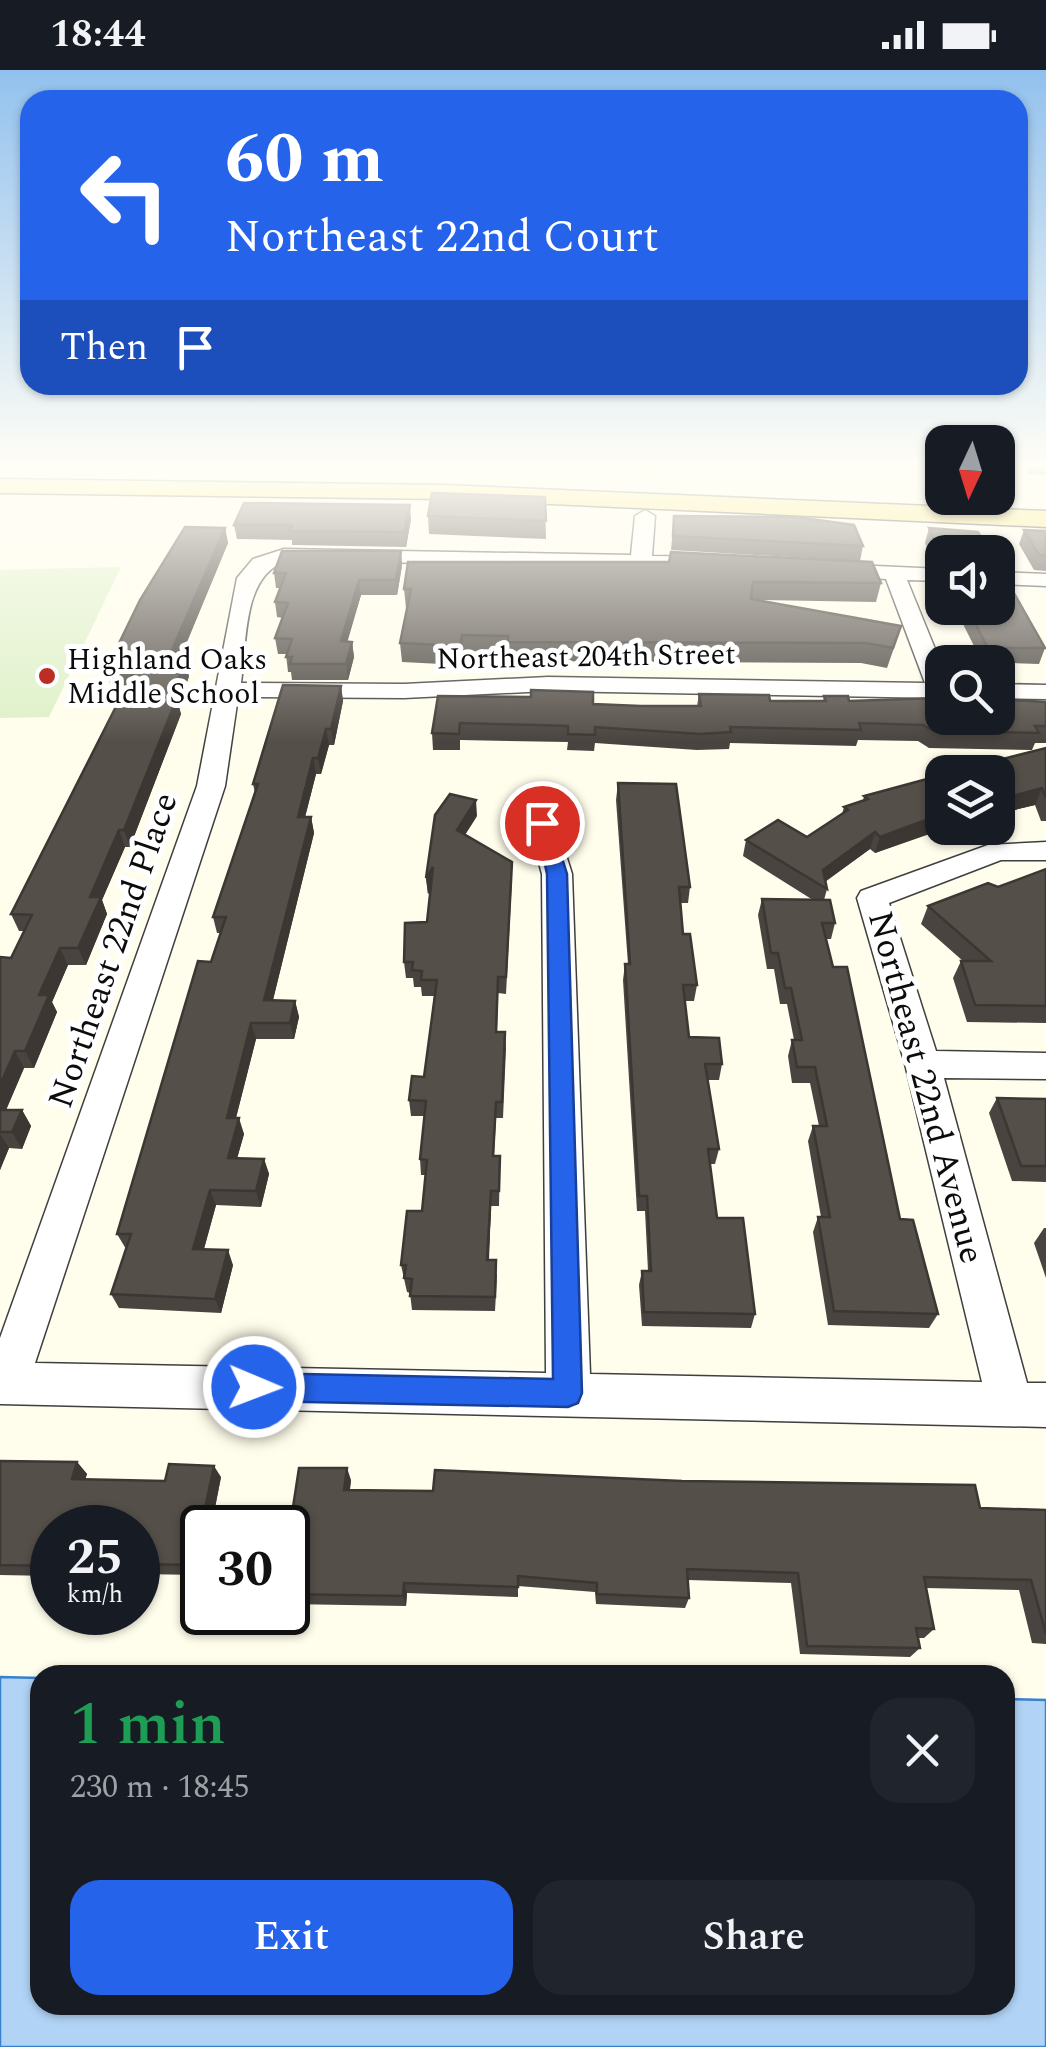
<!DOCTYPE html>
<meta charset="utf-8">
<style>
:root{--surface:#171b24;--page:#20242c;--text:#f1f3f6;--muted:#9ea1a6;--accent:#2563eb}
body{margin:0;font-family:Spectral,serif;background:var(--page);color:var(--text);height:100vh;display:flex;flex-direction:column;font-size:38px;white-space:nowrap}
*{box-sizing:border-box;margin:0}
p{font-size:32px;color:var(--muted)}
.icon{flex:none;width:55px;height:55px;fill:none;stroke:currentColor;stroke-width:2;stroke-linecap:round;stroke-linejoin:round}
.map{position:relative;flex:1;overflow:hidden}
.side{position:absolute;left:30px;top:1595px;width:985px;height:350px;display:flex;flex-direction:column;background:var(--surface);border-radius:30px;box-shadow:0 2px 8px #0004}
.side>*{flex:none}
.top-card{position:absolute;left:20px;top:20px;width:1008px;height:305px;border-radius:30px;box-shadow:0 2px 8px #0004;background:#2563eb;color:#fff;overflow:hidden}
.needle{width:65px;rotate:184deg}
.controls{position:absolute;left:925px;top:355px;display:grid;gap:20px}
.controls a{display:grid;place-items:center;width:90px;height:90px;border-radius:20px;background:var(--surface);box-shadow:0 2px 8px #0004;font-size:50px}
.speed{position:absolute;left:30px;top:1435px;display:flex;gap:20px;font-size:50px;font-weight:700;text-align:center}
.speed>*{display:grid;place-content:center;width:130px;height:130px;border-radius:50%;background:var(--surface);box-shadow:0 2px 8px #0004;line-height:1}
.speed small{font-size:25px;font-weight:400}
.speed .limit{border:5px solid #111;border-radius:15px;background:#fff;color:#111}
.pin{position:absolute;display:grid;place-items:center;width:85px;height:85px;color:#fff;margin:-42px;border:5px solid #fff;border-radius:50%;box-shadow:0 2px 10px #0007}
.me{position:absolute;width:110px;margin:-55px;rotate:91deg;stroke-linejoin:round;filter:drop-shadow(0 0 8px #0008)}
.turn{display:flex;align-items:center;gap:35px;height:210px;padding:0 40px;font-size:45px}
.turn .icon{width:130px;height:130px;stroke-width:2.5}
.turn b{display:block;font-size:70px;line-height:85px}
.then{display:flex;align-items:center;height:95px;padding:0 40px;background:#0003;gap:20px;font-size:38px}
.round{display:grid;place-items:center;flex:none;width:105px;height:105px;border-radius:30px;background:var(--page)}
.summary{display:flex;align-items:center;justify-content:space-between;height:170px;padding:0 40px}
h1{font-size:60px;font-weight:600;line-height:75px;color:#1e9e55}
.action{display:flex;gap:20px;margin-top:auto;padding:20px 40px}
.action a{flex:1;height:115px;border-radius:30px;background:var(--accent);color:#fff;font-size:40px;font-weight:600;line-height:115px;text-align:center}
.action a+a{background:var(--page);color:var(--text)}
.status{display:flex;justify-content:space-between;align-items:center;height:70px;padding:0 50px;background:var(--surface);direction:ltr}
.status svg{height:28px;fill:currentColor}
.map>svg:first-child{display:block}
.pitch{fill:#def0c8}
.water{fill:#b1d4f6;stroke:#3881cc;stroke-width:2.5}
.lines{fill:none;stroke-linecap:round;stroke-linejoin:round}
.minor-casing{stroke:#3f3f3f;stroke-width:3}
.major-casing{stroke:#1d1d1d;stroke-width:3}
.minor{fill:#fff;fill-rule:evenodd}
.major{fill:#f8e363;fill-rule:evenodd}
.wall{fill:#49443f}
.shaded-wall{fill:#3c3733}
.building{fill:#554f49;stroke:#3c3733;stroke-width:2.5}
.route{fill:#2563eb;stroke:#184099;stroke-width:2.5}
.poi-dot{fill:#bb2e25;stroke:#fff;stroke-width:4}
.labels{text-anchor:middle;stroke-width:10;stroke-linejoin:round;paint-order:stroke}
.far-street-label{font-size:30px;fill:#0c0c0c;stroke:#fff}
.far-poi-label{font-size:30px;fill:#0c0c0c;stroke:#fff;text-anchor:start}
.street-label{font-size:35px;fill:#0c0c0c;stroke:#fff}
</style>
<div class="status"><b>18:44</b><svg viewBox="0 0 49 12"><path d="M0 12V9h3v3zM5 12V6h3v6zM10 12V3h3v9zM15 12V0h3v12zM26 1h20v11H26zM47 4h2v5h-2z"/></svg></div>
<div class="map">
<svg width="1046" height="1977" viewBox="0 0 1046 1977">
<rect width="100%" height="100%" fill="#fffdeb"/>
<polygon class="pitch" points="121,497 49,647 0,648 0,500"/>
<polygon class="water" points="0,1607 40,1608 40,1935 1005,1935 1005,1629 1046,1630 1046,1977 0,1977"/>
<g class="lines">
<defs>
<g id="minor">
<path d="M645,440L655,446L652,486L715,487L726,493L722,497L286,491C242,506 247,572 241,613L404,614L548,607L925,613L886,509L824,505V495L832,494L942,499V511L907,510L942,596V628L548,621L404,628L238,627L225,716L35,1293L546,1303L542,804L528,753L542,744L556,753L572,804L590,1304L982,1312L905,994L857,828L861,821L988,775L1046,772V790H1001L889,833L936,981L1046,983V1009L944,1008L1027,1313H1046V1357L0,1334V1268L197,716L237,508L253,489L284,479L631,485L635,446Z"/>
<polygon points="998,502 1046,504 1046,516 998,514"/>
<polygon points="998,614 1046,615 1046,629 998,628"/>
</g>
<polygon id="major" points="0,409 445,415 1046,441 1046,457 445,429 0,423"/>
</defs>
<use href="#minor" class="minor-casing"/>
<use href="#major" class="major-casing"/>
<use href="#minor" class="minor"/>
<use href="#major" class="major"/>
</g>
<g class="wall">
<polygon points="638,395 762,395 762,399 638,398"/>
<polygon points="1023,395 1046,395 1046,405 1028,404"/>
<polygon points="545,427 546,469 429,464 428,446"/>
<polygon points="674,446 863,476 860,491 671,480"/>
<polygon points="411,449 406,477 292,475 292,470 237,469 234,455"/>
<polygon points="225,458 228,473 179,590 189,606 179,637 181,644 130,777 125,777 102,830 107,844 86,895 68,895 52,932 57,942 34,998 24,998 6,1040 22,1040 31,1056 22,1079 9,1078 0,1100 0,887 11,888 24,861 19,861 11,844 126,617 111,617 106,600"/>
<polygon points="929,458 990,482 942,482 942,496 935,495 925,473"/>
<polygon points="1024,460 1046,461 1046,501 1034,500 1019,474"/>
<polygon points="401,481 402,496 397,525 361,525 347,571 352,572 354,587 348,610 292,610 291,602 288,602 286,584 278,584 275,568 283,548 277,547 275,532 280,518 276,518 274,503"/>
<polygon points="408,492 881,513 876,532 760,530 895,575 887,598 861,593 508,591 508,585 462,584 461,595 402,592 400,573 407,538 406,538 404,519"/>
<polygon points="955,538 998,538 1045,578 1039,594 982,592"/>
<polygon points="341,616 343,631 334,675 329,675 321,704 316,704 305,747 311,747 314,763 273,930 295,931 299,947 294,969 256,969 236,1048 244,1064 237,1088 264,1089 269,1104 261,1137 216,1135 204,1179 233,1195 221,1243 119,1238 111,1224 126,1179 117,1164 221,863 217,863 213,847 255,723 253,714"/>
<polygon points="699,624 770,631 823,631 824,626 942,648 1046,632 1046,673 1035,673 1032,680 929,678 918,671 858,670 856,676 730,673 729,679 697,680 595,673 594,681 567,680 568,672 460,670 460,680 433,680 432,663 438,626 641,636 697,636"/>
<polygon points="1046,678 1046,751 1041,751 1035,735 998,744 998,702"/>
<polygon points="618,713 690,817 688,833 681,833 683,864 697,915 694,931 685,931 689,967 722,994 719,1010 708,1010 719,1079 715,1094 710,1094 717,1148 755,1244 751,1258 642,1256 639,1215 642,1201 648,1201 645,1141 637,1141 623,910 625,894 628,894 616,730"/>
<polygon points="864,726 941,759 875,783 870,779 825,812 827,819 824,830 835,853 831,869 826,869 833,897 900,1149 938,1244 929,1258 828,1255 813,1162 818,1147 821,1147 808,1071 813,1056 819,1056 810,1013 792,1013 788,986 792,970 794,970 787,934 780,934 774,899 767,899 758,845 762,829 813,830 743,786 746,770 807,767 842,744 844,737 863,731"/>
<polygon points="477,746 465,765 512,809 506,924 498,923 497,962 505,962 506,978 503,1048 496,1048 494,1086 500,1086 499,1136 491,1136 489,1190 497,1205 495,1241 412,1240 410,1223 407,1222 401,1195 422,1141 426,1105 421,1105 420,1089 424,1046 411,1046 409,1030 424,1007 434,926 422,926 421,917 414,917 413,908 406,908 404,892 427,852 431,819 428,824 426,808"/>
<polygon points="1046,799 1046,953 967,952 953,908 961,891 963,891 921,854 928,836 998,817"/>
<polygon points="997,1028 1046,1029 1046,1112 1012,1111 989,1043"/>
<polygon points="1044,1158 1046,1158 1046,1208 1034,1173"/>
<polygon points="0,1391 77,1392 87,1404 85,1409 165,1411 221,1407 211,1458 202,1458 201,1505 138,1504 138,1458 52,1458 52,1506 0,1505"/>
<polygon points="351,1410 350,1420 1046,1440 1046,1574 1032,1573 1019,1520 926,1518 934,1559 924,1568 918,1568 920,1578 910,1587 800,1584 791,1513 688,1510 689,1528 685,1538 596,1534 595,1522 518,1516 518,1527 407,1523 406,1536 288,1534 288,1470"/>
</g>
<g class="shaded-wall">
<polygon points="410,435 411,449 406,477 404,462"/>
<polygon points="225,458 228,473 173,606 168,589"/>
<polygon points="401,481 402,496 397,525 396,510"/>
<polygon points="359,510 361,525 343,587 341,571"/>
<polygon points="352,572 354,587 348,610 346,594"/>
<polygon points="185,590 189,606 179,637 181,644 130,777 124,760"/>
<polygon points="341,616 343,631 334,675 331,659"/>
<polygon points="326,659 329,675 321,704 318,688"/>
<polygon points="313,688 316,704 301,763 298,747"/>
<polygon points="1042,718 1035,735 998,744 998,730"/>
<polygon points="476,730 477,746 457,777 457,760"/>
<polygon points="942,744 942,758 947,758 875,783 880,767"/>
<polygon points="311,747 314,763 269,946 264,930"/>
<polygon points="119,760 125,777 102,830 107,844 86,895 78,878 90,827"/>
<polygon points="875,762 870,779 820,815 823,800"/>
<polygon points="433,797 435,813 428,824 426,808"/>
<polygon points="60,878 68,895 52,932 57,942 34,998 25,981 39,925"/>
<polygon points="295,931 299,947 294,969 290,953"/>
<polygon points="251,953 256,969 232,1063 227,1048"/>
<polygon points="15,981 24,998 0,1054 0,1015"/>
<polygon points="22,1040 31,1056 22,1079 12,1062"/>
<polygon points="239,1048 244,1064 233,1103 228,1088"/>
<polygon points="0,1064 9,1078 0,1100"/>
<polygon points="264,1089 269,1104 261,1137 256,1121"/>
<polygon points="210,1120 216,1135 200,1193 193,1179"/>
<polygon points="491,1121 491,1136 488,1204 487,1190"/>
<polygon points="228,1180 233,1195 221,1243 215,1229"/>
<polygon points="77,1392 87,1404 82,1420 72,1409"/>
<polygon points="214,1396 221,1407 211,1458 202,1458 201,1505 193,1495"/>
<polygon points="347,1398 351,1410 348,1431 344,1420"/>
<polygon points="404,1513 407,1523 406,1536 403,1526"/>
</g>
<g class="building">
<polygon points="432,423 545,427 546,451 428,446"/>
<polygon points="244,433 410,435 404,462 290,461 292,455 234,455"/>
<polygon points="674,446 796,447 854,455 863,476 673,466"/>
<polygon points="185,457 225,458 168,589 185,590 172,628 177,628 124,760 119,760 90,827 101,827 78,878 60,878 39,925 49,925 25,981 15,981 0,1015 0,887 11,888 32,845 11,844 134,601 106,600 140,530"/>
<polygon points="929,458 978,462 990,482 949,482 939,480"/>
<polygon points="1024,460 1046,461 1046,486 1039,485"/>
<polygon points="282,481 401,481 396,510 359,510 341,571 352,572 346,594 290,594 292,587 286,587 292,569 275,568 288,533 275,532 286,503 274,503"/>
<polygon points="671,482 872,492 881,513 753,512 751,529 901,556 893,578 866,573 508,572 508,566 462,565 460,576 400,573 411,519 404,519 408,492 669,492"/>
<polygon points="998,495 1045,578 988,578 967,538 998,538"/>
<polygon points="283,615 341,616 331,659 326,659 318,688 313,688 298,747 311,747 264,930 295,931 290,953 251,953 227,1048 239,1048 228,1088 264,1089 256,1121 210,1120 193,1179 228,1180 215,1229 111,1224 131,1164 117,1164 198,891 211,892 226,847 213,847 258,714 253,714"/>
<polygon points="531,620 593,622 593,634 641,636 701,636 699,624 769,625 770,631 826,631 824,626 848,626 849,631 938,628 940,634 942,634 942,648 998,648 998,629 1046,632 1046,656 1035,656 1039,663 934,661 923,655 859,653 861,660 730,657 731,662 700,664 595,657 595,665 568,664 568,656 460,653 459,664 432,663 438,626 531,627"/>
<polygon points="1046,678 1046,728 1042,718 998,730 998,702 952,702"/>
<polygon points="942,705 942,744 880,767 875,762 823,800 827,819 746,770 778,750 807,767 848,740 844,737 868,729 864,726"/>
<polygon points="618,713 676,714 690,817 679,817 683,864 690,864 697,915 683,915 689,967 719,968 722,994 705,994 719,1079 708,1079 717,1148 743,1148 755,1244 644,1242 642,1201 651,1201 647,1126 639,1126 625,894 630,894"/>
<polygon points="450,724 476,730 457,760 512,792 506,907 498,907 496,962 505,962 502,1032 496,1032 493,1086 500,1086 499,1121 491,1121 487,1190 496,1190 495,1227 410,1226 412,1209 404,1208 406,1195 401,1195 407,1141 422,1141 427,1090 420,1089 426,1031 409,1030 412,1006 424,1007 437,910 421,910 422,901 412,900 413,892 404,892 405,853 427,852 433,797 426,808 435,745"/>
<polygon points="1046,799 1046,936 975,935 961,891 991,891 928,836 988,813 998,817"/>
<polygon points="762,829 830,830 835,853 822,853 833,897 847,897 900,1149 913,1150 938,1244 834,1241 818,1147 830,1147 813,1056 827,1056 815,997 797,997 792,970 802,970 791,918 785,918 778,883 771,883"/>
<polygon points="997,1028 1046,1029 1046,1096 1021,1096"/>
<polygon points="0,1040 22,1040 12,1062 0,1062"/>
<polygon points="0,1391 77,1392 72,1409 165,1411 169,1394 214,1396 193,1495 138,1494 138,1458 52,1458 52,1496 0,1495"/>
<polygon points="299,1398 347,1398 344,1420 433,1421 435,1400 682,1411 975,1415 980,1438 1046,1440 1046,1564 1031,1510 924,1507 934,1559 916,1558 920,1578 807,1576 798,1503 687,1499 689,1528 597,1524 597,1513 518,1506 518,1517 404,1513 403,1526 288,1524 288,1470"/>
</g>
<linearGradient id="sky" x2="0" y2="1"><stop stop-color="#92c1ee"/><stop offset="0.59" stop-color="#fffef6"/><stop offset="1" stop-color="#fffef6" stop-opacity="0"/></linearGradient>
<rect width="1046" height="672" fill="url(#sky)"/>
<polygon class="route" points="535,749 551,753 567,804 582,1323 578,1333 568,1337 254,1331 244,1327 240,1317 244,1307 254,1303 553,1309 547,804"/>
<circle class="poi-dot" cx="47" cy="606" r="10"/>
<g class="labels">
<g class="far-street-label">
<text transform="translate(586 586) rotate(-1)" y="10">Northeast 204th Street</text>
</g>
<g class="far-poi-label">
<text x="67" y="599">Highland Oaks<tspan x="67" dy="34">Middle School</tspan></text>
</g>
<g class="street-label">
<text transform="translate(112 880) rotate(-71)" y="12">Northeast 22nd Place</text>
<text transform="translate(927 1017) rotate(75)" y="12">Northeast 22nd Avenue</text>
</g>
</g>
</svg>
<div class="controls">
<a><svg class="needle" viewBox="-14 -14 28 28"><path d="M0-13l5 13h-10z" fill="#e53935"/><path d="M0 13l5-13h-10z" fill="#9ea1a6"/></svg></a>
<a><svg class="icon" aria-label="sound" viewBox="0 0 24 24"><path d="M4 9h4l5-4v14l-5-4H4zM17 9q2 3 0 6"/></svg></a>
<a><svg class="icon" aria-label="search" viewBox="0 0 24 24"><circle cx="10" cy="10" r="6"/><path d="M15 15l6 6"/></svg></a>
<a><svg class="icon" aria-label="layers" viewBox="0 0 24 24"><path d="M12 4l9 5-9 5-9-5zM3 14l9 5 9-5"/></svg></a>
</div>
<div class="speed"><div>25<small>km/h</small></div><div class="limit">30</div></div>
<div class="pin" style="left:542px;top:753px;background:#d93025"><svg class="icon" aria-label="arrive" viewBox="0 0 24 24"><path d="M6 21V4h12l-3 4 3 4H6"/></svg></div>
<svg class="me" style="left:254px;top:1317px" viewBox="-20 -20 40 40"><circle r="17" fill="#2563eb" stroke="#fff" stroke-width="3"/><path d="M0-11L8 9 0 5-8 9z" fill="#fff"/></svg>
<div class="top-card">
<div class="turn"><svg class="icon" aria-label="left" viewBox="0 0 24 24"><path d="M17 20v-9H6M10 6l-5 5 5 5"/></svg><div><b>60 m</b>Northeast 22nd Court</div></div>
<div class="then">Then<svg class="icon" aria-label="arrive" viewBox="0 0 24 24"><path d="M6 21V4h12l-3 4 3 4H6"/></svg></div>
</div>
<section class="side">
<div class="summary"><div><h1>1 min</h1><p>230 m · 18:45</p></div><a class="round"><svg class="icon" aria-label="close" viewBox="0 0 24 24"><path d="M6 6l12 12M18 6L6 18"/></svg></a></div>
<div class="action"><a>Exit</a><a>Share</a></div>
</section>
</div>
